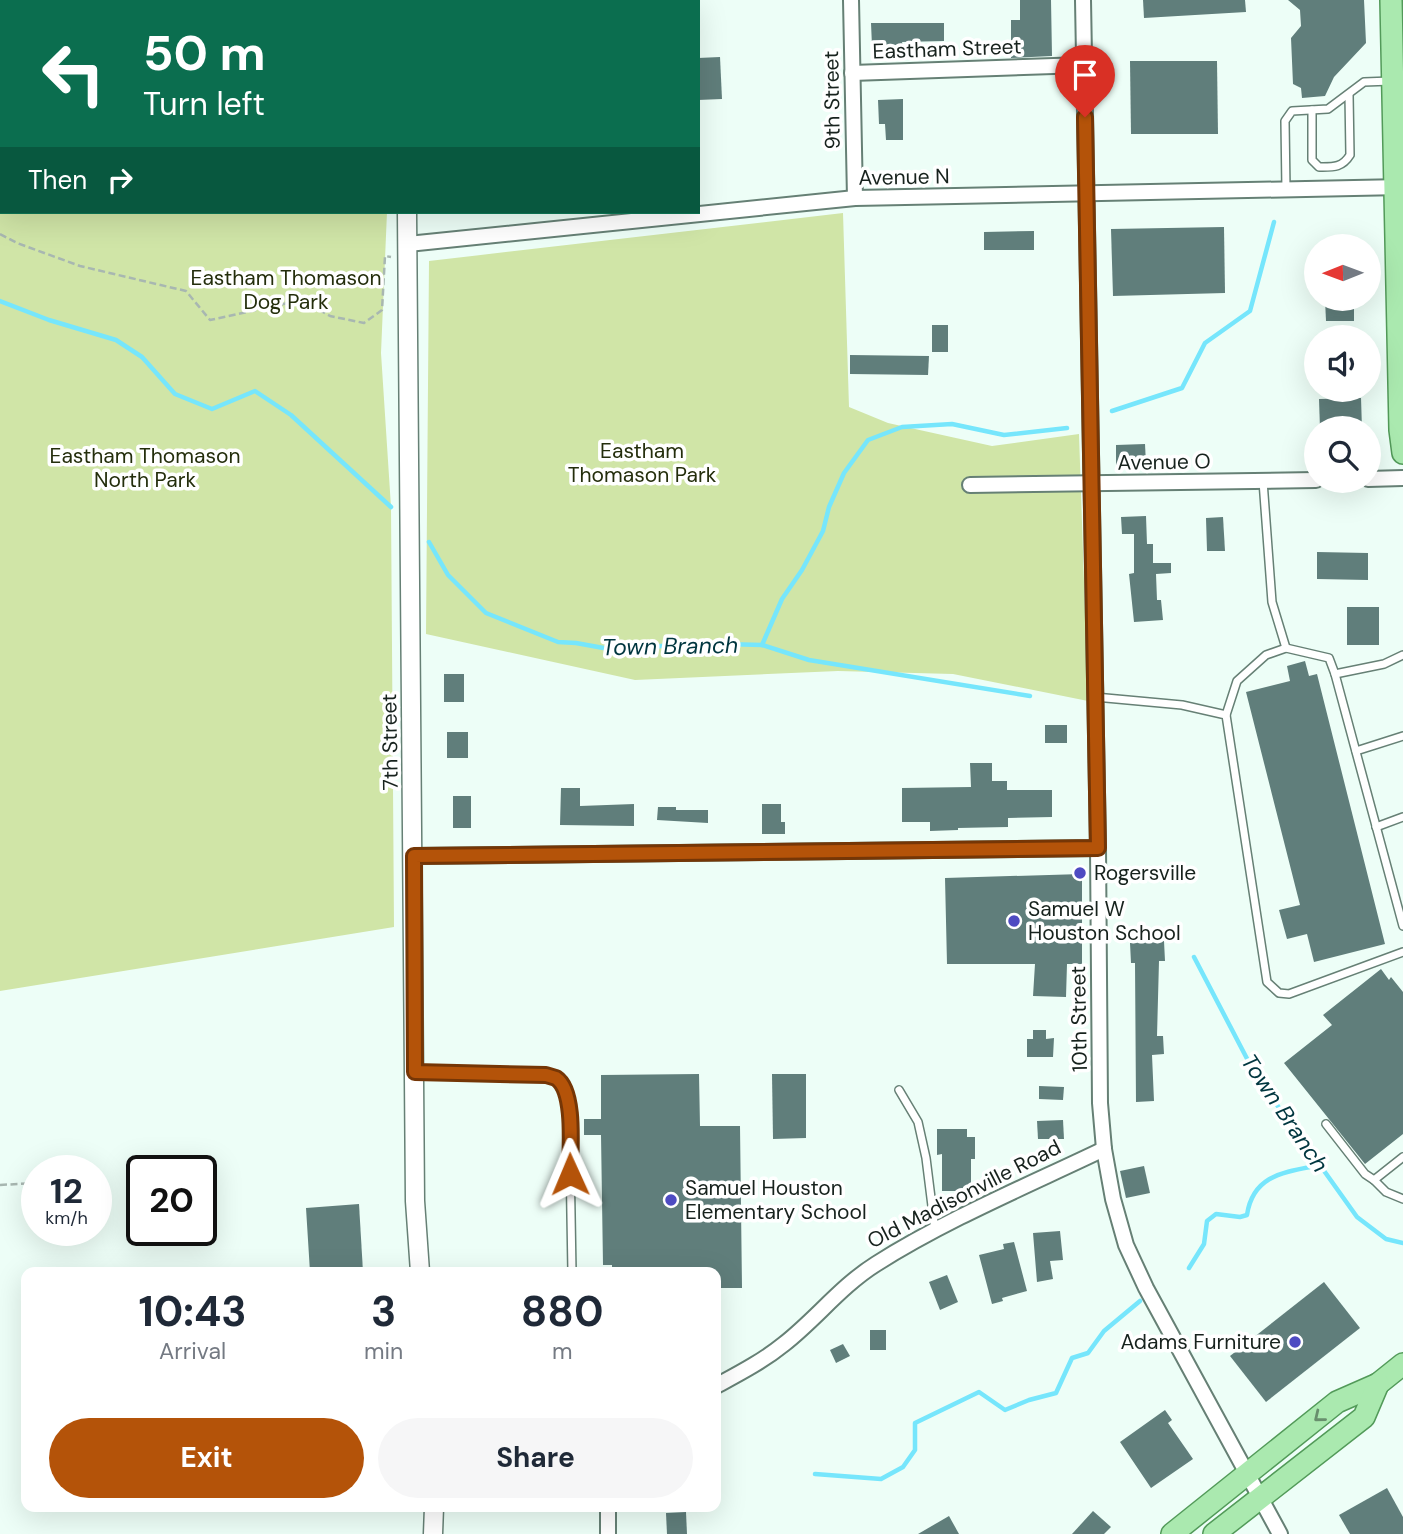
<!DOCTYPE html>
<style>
:root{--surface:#fff;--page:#f6f6f7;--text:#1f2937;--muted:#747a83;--accent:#b45309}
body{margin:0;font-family:"DM Sans",sans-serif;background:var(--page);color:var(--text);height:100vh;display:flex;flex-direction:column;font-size:26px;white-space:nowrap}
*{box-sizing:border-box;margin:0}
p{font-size:23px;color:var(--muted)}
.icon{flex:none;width:38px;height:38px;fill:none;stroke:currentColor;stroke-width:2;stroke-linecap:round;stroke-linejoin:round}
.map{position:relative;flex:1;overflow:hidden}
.drawer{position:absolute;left:21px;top:1267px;width:700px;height:245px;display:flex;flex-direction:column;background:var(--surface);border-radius:14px;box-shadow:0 7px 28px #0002}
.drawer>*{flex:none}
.banner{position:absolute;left:0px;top:0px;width:700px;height:214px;box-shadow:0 7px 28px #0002;background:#0b6e4f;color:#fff;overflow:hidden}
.needle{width:46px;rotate:269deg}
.fabs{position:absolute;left:1304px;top:234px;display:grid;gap:14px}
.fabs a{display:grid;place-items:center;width:77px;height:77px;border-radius:50%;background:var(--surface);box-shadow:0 7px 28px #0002;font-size:35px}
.speed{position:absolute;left:21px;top:1155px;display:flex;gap:14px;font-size:35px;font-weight:700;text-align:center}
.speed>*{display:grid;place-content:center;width:91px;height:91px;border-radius:50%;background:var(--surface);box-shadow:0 7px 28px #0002;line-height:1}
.speed small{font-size:18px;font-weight:400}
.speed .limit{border:4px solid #111;border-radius:10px;background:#fff;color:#111}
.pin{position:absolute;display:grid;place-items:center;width:60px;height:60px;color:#fff;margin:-72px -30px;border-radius:50% 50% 50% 0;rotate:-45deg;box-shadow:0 0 7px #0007}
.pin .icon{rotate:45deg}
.me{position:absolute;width:77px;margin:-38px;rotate:359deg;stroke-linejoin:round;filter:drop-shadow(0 0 5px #0008)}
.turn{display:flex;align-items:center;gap:24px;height:147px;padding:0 28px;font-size:32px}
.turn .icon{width:91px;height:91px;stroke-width:2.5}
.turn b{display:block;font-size:49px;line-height:60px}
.then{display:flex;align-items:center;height:66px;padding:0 28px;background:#0003;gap:14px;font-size:26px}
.eta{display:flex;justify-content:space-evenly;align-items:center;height:119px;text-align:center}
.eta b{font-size:42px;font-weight:700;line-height:49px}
.action{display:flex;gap:14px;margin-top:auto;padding:14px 28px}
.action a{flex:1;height:80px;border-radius:42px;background:var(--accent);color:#fff;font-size:28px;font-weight:700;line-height:80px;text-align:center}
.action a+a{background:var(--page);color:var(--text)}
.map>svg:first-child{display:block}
.green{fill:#d0e5a7}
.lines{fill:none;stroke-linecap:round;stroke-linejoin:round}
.stream{stroke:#76e6fc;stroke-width:4.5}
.building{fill:#607e7b}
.service-casing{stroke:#668075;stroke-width:10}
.minor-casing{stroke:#668075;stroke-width:18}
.tertiary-casing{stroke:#668075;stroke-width:21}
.primary-casing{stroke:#529a59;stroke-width:24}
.path{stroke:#a8b7b1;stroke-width:2.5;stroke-dasharray:7 3.5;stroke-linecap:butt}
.service{stroke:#fff;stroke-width:7}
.minor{stroke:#fff;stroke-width:14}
.tertiary{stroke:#fff;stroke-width:18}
.primary{stroke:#aae9af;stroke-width:21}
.oneway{stroke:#688f6d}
.route-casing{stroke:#753606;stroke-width:18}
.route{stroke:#b45309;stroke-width:12}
.poi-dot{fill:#4e4bc2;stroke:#fff;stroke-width:2.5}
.labels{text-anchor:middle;stroke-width:7;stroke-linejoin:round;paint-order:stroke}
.street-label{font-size:21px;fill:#17221d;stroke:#fff}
.park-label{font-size:21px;fill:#242e0c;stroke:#fff}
.poi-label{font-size:21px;fill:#17221d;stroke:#fff;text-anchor:start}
.water-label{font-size:23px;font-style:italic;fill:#00363f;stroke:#fff}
</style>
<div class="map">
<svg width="1403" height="1534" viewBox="0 0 1403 1534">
<rect width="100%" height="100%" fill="#edfef7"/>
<g class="green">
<polygon points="0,200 2,200 2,212 387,212 381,353 391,507 394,927 0,991"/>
<polygon points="843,213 849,407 888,423 992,446 1079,434 1088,701 953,674 838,671 635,680 426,634 429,261"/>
</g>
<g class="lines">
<g class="stream">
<polyline points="0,301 49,320 116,340 142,357 175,394 212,409 255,391 291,415 391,507"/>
<polyline points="1112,411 1182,388 1205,343 1250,311 1274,222"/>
<polyline points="429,542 448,575 486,613 558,642 576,643 620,651 686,643 762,645 809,660 1030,696"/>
<polyline points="762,645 782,599 802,570 823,531 829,507 844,473 868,440 902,427 952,424 1004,435 1067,428"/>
<polyline points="1194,957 1255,1074 1357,1217 1386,1239 1403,1243"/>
<path d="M1189,1268L1204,1244L1207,1221L1216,1214L1240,1217L1247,1215C1253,1174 1286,1172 1320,1165"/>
<polyline points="815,1474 881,1479 903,1467 915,1450 915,1423 979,1392 1005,1410 1029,1400 1056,1393 1072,1358 1088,1353 1104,1331 1140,1301"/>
</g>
</g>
<g class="building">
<polygon points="1020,0 1051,0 1052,56 1011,58 1011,20 1020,20"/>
<polygon points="1143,0 1245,0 1246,12 1144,18"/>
<polygon points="1288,0 1364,0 1366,43 1334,77 1325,96 1302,98 1301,88 1293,84 1291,38 1301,26 1300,10"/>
<polygon points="871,23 944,23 944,41 902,42 903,45 872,46"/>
<polygon points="720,57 722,99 698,100 698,58"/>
<polygon points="1130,61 1217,61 1218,134 1131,134"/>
<polygon points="903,99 903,140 886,140 885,124 879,124 878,100"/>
<polygon points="1224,227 1225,293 1113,296 1111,229"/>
<polygon points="1034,231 1034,250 984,250 984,232"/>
<polygon points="1325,299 1354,299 1354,321 1326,321"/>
<rect x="932" y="325" width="16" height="27"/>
<polygon points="850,355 929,356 928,375 850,374"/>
<polygon points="1361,398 1362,429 1320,429 1319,399"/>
<polygon points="1145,444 1146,464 1116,465 1116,445"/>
<polygon points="1146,516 1147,544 1153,544 1153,563 1171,563 1171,573 1156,574 1157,600 1161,600 1163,620 1134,622 1129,574 1134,573 1134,534 1122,534 1121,517"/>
<polygon points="1223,517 1225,551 1207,551 1206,518"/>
<polygon points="1317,552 1368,553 1368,580 1317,579"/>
<rect x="1347" y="607" width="32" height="38"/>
<polygon points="1305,661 1309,676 1317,674 1385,944 1314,962 1307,934 1287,939 1279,910 1300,905 1246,692 1290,681 1287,666"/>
<rect x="444" y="674" width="20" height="28"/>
<rect x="1045" y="725" width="22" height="18"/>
<rect x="447" y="732" width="21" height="26"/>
<polygon points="970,763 992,763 992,781 1007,781 1007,790 1052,790 1052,817 1008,818 1008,827 958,828 958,830 930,831 930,822 902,822 902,788 971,787"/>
<polygon points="561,788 580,788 580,806 634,804 634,826 560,825"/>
<rect x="453" y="796" width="18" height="32"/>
<polygon points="762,804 781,804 781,822 785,822 785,834 762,834"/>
<polygon points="658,807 676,807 676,810 708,810 708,823 657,820"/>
<polygon points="1082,874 1082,964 1067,964 1066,997 1033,996 1035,964 947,964 945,878"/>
<polygon points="1164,941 1165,961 1159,961 1157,1036 1163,1036 1164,1054 1152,1055 1154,1101 1136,1102 1135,963 1131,963 1130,943"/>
<polygon points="1381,969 1389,980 1391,977 1403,992 1403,1134 1365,1164 1284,1063 1332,1025 1323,1015"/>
<polygon points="1033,1030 1046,1030 1046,1039 1054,1038 1053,1057 1027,1057 1027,1039 1033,1039"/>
<polygon points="699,1074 700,1126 740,1126 742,1288 716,1288 716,1272 612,1272 612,1265 603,1265 601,1135 584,1135 584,1119 601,1119 601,1075"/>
<polygon points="772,1074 806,1074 806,1138 773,1139"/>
<polygon points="1039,1086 1064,1087 1063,1100 1039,1099"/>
<polygon points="1063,1120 1064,1139 1038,1139 1037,1121"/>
<polygon points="937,1129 967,1129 967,1137 975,1137 975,1159 971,1159 971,1191 942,1191 942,1154 937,1155"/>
<polygon points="1144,1166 1150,1193 1126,1198 1120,1171"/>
<polygon points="359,1204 363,1272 310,1272 306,1208"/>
<polygon points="1060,1231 1063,1260 1050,1261 1053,1279 1037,1282 1033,1233"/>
<polygon points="1014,1242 1027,1291 1002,1298 1003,1301 992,1304 979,1255 1004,1249 1003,1244"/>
<polygon points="947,1275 958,1302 940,1310 929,1282"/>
<polygon points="1324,1282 1360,1328 1266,1402 1230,1356"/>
<rect x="870" y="1330" width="16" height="20"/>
<polygon points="843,1344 850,1356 836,1363 830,1350"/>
<polygon points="1165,1410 1172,1420 1168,1423 1193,1459 1151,1488 1120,1442"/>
<polygon points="1387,1488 1403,1517 1403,1534 1350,1534 1339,1515"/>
<polygon points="1093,1511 1111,1527 1104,1534 1072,1534"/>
<polygon points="686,1512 687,1534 667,1534 666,1513"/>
<polygon points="949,1516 959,1534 918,1534"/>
</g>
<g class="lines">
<defs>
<g id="service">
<path d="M1312,110V160L1319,167C1333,167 1342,168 1350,155L1349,95"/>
<polyline points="1286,190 1285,121 1292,111 1328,109 1364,82 1391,81"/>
<polyline points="1263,481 1272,602 1286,648"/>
<polyline points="1335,674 1384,664 1403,655"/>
<polyline points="1095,697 1182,705 1226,715 1267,982 1279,993 1289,994 1403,952"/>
<polyline points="1226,715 1237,681 1266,655 1286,648 1329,658 1335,674 1403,926"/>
<polyline points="1356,751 1403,736"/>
<polyline points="1376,827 1403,817"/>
<path d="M416,1072L546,1075C560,1079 564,1087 569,1100L572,1272"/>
<polyline points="899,1090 918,1122 926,1158 935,1230"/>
<polyline points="1326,1124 1365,1174 1374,1180"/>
<polyline points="1403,1157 1374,1180 1386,1192 1403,1199"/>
</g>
<g id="minor">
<polyline points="851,0 855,198"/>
<polyline points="1083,0 1098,848 1100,1103 1104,1149 1113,1199 1126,1245 1146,1288 1280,1534"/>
<polyline points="852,73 1084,65"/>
<polyline points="408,244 855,198 1402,187"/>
<polyline points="1368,479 1403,478"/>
<polyline points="970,485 1316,480"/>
<polyline points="414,856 1098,848"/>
<path d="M716,1386C740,1373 763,1361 784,1344C816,1319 841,1286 876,1264C947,1219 1029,1185 1104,1149"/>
<polyline points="608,1507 608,1534"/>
</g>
<g id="tertiary">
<polyline points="404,0 405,2"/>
<polyline points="407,212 415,1201 420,1272"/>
<polyline points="433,1534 434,1507"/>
</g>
<g id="primary">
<polyline points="1391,0 1400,430 1403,453"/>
<polyline points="1172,1534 1337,1402 1378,1384 1403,1364"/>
<polyline points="1214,1534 1364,1417 1378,1384"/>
</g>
</defs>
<use href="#service" class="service-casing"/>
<use href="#minor" class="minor-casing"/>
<use href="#tertiary" class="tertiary-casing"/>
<use href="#primary" class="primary-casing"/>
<g class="path">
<polyline points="0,234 17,243 80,266 186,291 210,320 302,300 330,316 364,323 382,310 385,256 391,257"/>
<polyline points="96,1179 97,1179"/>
<polyline points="0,1185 37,1183"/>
</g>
<use href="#service" class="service"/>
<use href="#minor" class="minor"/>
<use href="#tertiary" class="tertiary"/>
<use href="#primary" class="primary"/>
</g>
<defs><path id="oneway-chevron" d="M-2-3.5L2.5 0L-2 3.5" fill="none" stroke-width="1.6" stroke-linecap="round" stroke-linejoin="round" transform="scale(1.75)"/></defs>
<use class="oneway" href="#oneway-chevron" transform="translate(1319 1417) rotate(141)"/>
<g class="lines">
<defs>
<path id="route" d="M570,1174C570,1151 576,1091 556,1078C556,1078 546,1075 546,1075L415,1072L414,856L1098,848L1085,117"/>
</defs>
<use href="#route" class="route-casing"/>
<use href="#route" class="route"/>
</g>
<g class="poi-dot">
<circle cx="1080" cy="873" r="7"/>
<circle cx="1014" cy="921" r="7"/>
<circle cx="671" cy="1200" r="7"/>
<circle cx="1295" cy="1342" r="7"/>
</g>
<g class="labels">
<g class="street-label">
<text transform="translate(947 49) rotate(-2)" y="7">Eastham Street</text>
<text transform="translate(832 100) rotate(-91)" y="7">9th Street</text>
<text transform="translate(904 177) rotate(-1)" y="7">Avenue N</text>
<text transform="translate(1164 462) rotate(-1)" y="7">Avenue O</text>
<text transform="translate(390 742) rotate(-91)" y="7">7th Street</text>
<text transform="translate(1079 1019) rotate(-91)" y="7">10th Street</text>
<text transform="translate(964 1194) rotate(-27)" y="7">Old Madisonville Road</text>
</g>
<g class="park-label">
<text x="286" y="285">Eastham Thomason<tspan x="286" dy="24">Dog Park</tspan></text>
<text x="642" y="458">Eastham<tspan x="642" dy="24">Thomason Park</tspan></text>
<text x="145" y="463">Eastham Thomason<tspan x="145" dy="24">North Park</tspan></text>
</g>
<g class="poi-label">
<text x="1094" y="880">Rogersville</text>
<text x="1028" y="916">Samuel W<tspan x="1028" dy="24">Houston School</tspan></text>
<text x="685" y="1195">Samuel Houston<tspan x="685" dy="24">Elementary School</tspan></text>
<text x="1281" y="1349" text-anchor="end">Adams Furniture</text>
</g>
<g class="water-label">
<text transform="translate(670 646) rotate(-1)" y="8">Town Branch</text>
<text transform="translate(1285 1113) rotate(56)" y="8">Town Branch</text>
</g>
</g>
</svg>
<div class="fabs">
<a><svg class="needle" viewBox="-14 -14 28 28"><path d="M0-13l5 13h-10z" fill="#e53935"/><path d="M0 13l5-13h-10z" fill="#747a83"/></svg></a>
<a><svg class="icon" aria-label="sound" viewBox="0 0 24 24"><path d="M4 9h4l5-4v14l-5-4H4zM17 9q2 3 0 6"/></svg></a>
<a><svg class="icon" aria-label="search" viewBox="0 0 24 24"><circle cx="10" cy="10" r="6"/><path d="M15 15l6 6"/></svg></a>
</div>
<div class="speed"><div>12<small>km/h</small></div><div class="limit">20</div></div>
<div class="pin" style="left:1085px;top:117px;background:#d93025"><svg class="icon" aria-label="arrive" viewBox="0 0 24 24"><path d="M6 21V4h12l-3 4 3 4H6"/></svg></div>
<svg class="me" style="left:570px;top:1174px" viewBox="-20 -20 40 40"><path d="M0-17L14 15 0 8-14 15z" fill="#b45309" stroke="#fff" stroke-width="4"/></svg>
<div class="banner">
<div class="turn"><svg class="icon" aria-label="left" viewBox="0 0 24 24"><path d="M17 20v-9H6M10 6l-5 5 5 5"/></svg><div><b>50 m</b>Turn left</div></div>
<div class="then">Then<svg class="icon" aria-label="right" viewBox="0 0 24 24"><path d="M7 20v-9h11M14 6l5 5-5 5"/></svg></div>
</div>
<section class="drawer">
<div class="eta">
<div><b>10:43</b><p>Arrival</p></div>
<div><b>3</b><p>min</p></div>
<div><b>880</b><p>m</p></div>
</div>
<div class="action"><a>Exit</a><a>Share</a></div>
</section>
</div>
